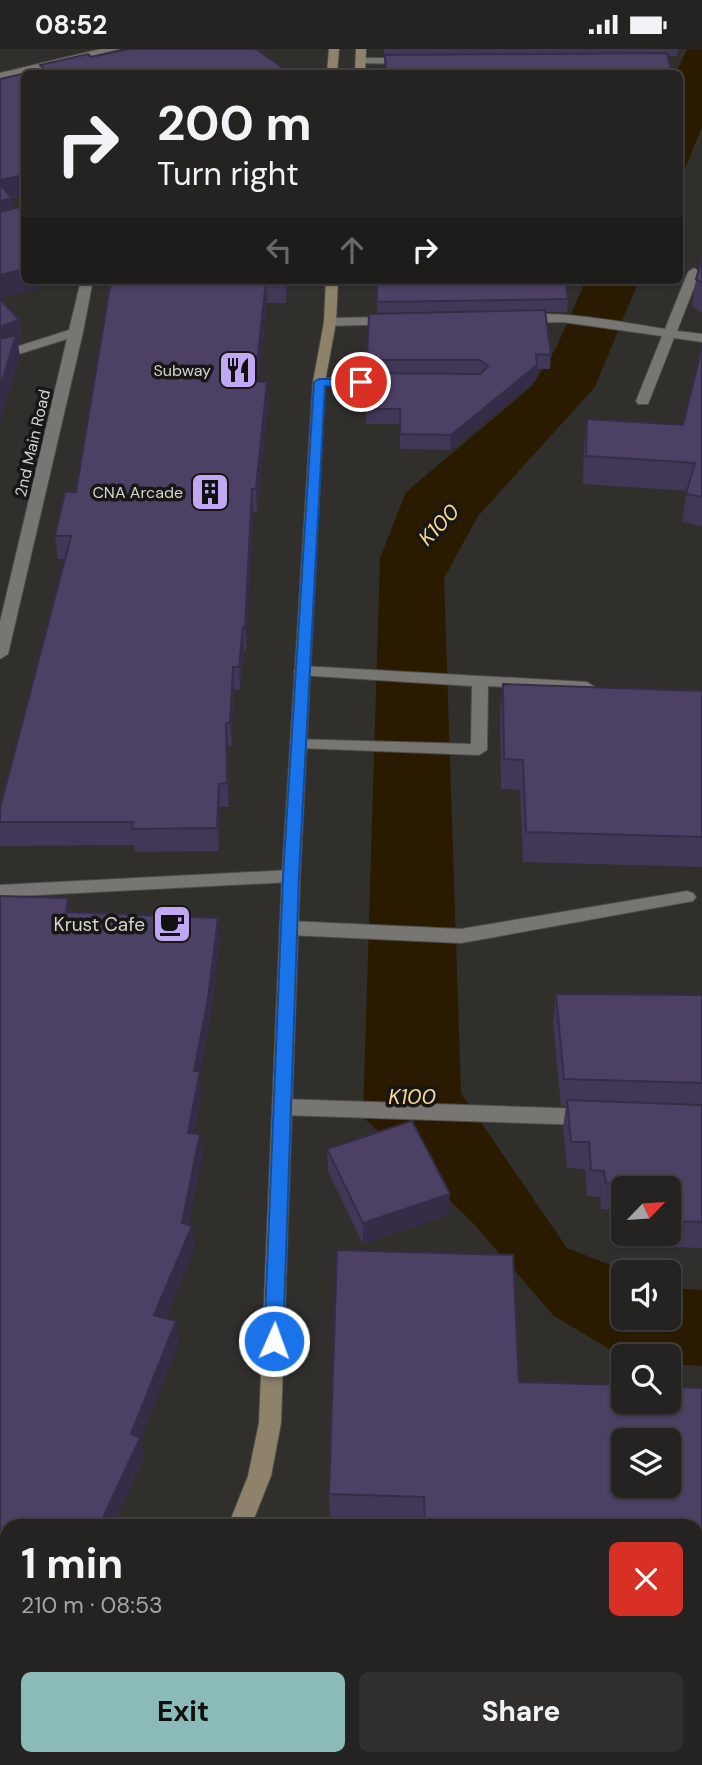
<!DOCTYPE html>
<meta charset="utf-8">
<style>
:root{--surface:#252321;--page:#312f2e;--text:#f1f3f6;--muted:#a3a4a5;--line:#42403f;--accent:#8bbbb9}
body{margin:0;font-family:"DM Sans",sans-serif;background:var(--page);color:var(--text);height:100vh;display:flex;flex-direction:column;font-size:26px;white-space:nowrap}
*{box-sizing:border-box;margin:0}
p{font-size:23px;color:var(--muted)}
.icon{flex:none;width:38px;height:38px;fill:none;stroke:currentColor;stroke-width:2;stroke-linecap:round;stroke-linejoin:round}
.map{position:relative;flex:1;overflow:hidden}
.details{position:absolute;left:0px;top:1470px;width:704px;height:247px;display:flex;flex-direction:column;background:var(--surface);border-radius:21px 21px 0 0;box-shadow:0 2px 5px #0004,0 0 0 2px var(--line)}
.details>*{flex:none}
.top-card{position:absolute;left:21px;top:21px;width:662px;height:214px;border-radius:10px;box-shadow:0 2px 5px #0004,0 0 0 2px var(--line);background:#252321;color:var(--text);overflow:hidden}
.needle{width:46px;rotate:65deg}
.buttons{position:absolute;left:611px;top:1127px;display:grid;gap:14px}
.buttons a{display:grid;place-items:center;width:70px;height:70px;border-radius:10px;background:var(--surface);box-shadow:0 2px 5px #0004,0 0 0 2px var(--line);font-size:35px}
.pin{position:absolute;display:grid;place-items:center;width:60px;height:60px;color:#fff;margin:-30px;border:4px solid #fff;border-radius:50%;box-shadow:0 2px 7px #0007}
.me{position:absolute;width:77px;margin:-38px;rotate:2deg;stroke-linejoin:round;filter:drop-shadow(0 0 5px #0008)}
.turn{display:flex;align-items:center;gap:24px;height:147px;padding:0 21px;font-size:32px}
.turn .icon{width:91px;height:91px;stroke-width:2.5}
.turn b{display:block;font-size:49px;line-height:60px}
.lanes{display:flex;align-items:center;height:66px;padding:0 21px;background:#0003;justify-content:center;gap:35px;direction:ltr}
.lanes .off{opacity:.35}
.round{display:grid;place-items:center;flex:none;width:74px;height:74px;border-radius:10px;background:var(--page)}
.headline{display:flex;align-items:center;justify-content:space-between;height:119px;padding:0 21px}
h1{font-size:42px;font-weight:700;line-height:52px}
.button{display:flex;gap:14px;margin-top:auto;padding:14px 21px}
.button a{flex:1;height:80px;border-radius:10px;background:var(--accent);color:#111;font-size:28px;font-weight:700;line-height:80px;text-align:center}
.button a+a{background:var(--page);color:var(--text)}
.status{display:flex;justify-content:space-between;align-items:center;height:49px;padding:0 35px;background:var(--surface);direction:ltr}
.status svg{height:19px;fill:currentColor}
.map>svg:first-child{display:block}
.water{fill:#2a1b00}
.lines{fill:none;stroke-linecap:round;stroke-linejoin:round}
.lane-casing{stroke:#4d4c49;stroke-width:2}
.street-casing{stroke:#4d4c49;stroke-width:2}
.secondary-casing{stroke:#4d4c49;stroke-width:2}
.lane{fill:#787672;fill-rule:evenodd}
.street{fill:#787672;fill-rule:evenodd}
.secondary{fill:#8e826b;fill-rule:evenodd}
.wall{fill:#413757}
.shaded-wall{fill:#352d47}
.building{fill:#4c4065;stroke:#352d47;stroke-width:2;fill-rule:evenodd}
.route{fill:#1a73e8;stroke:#114b97;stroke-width:2}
.labels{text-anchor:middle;stroke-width:7;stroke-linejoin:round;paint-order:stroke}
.far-poi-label{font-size:16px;fill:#d4d3d0;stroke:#181716;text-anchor:end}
.far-street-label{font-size:16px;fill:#d4d3d0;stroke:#181716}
.poi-label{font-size:19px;fill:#d4d3d0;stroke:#181716;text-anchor:end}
.water-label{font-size:21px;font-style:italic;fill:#fcd995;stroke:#181716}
</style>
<div class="status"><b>08:52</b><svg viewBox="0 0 49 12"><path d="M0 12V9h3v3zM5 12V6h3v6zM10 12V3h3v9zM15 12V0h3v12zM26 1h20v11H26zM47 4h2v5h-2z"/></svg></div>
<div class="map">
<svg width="702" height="1716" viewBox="0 0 702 1716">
<rect width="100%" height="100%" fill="#312f2c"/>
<g class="water">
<polygon points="687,0 702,0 702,78 679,134 679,24 676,24"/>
<polygon points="586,231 639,231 595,338 478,467 444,529 461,1044 567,1199 628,1223 623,1223 623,1269 668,1269 669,1239 702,1241 702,1317 669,1315 668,1307 623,1308 554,1267 473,1174 363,1068 380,509 406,443 532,337 556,299"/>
</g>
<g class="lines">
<defs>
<g id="lane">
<polygon points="302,617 587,633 595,638 587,643 488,637 487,701 479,706 298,699 292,698 290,694 292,690 471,695 472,637 297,626 294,622 297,618"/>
<polygon points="687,842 693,844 696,848 693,852 461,894 289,886 280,879 289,872 461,880"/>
<polygon points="282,1050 587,1060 594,1062 597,1068 594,1074 587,1076 282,1066 275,1063 272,1058 275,1053"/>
</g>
<g id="street">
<polygon points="101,0 119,0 0,30 0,24"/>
<polygon points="361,9 406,9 411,12 406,15 357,14 357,10"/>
<path d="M694,219L700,223L677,282L702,285V293L674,289L648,355H638L636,352L662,287L563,273L523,274L517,270C535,256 638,276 665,280L688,223Z"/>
<polygon points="81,231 93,231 83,283 8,605 0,610 0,573 67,290 0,311 0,303 69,281"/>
<polygon points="393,268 397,269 397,275 330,277 324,273 330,269"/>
<polygon points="319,329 389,329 395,333 389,337 314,336 314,330"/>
<polygon points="291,821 300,827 291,833 0,848 0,836"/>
<rect x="696" y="1507" width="6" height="22"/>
<polygon points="560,1710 584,1710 585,1716 559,1716"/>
</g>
<g id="secondary">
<polygon points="329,0 339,0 337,24 327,24"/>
<polygon points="356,0 366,0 365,24 355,24"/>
<polygon points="326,231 338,231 336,273 325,333 300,827 281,1374 271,1427 251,1477 228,1477 248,1427 259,1374 282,827 313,333 324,273"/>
<polygon points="121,1710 146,1710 144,1716 118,1716"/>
</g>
</defs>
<use href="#lane" class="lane-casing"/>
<use href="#street" class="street-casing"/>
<use href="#secondary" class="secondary-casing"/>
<use href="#lane" class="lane"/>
<use href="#street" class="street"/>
<use href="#secondary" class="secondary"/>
</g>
<g class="wall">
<polygon points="384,0 678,0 677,7 668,7 671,24 385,24"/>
<polygon points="702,210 702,264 692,257 696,230"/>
<polygon points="112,231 288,231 286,254 267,254 258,332 267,333 268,355 257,463 253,463 246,602 244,601 240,641 234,641 232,697 228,697 229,758 220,758 219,802 135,803 134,796 1,797 0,793 0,759 65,510 58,510 55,487 76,443"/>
<polygon points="376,231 568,250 567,263 545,263 551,306 550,320 537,320 536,331 450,401 400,400 400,375 366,375 369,265 377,265"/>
<polygon points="702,298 702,477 682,473 687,442 583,435 584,398 587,370 683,376"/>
<polygon points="503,635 702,642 702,818 523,813 520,741 501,740 500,665"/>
<polygon points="556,945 702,946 702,1199 638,1197 637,1185 668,1185 668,1139 623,1139 623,1162 601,1160 600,1148 587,1147 585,1120 567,1119 563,1078 566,1057 561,1057 553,972"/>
<polygon points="327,1100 448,1166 363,1195 328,1122"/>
<polygon points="519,1333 702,1339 702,1501 696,1501 696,1477 423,1477 423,1471 330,1468 329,1445"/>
<polygon points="620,1710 696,1710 702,1716 620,1716"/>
</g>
<g class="shaded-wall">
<polygon points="24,126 24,147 12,150 15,170 0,174 0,131"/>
<polygon points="24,220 24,231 68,231 0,249 0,226"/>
<polygon points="286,231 288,231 286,254"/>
<polygon points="266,232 267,254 256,355 255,332"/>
<polygon points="19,271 22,293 18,295 20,308 0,373 0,278"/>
<polygon points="537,316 536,331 450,401 451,386"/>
<polygon points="267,333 268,355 257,463 256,440"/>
<polygon points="252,440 253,463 246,602 245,578"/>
<polygon points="243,578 244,601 240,641 239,618"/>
<polygon points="233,618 234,641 232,697 230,674"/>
<polygon points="226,674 228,697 229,758 227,734"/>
<polygon points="219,735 220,758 219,802 217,779"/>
<polygon points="68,849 72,873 66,863"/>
<polygon points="218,869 220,893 210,974 200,1025 202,1045 190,1107 188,1084 194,1022"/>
<polygon points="200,1085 203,1108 185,1193 192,1177 195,1199 158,1288 154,1266 182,1174"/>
<polygon points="450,1145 448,1166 363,1195 363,1174"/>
<polygon points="176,1272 179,1293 141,1391 144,1409 113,1477 99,1477 131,1385"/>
<polygon points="7,1683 7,1710 9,1710 6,1716 0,1716 0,1697"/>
</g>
<g class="building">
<polygon points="130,0 256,0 290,24 24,24 24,126 0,131 0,30 44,20 40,16 88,5 91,8"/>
<polygon points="667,4 671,22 620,21 620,24 386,24 385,6"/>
<polygon points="0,136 12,149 0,152"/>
<polygon points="20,158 24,162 24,220 0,226 0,163"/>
<polygon points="702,210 702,234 696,230"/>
<polygon points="112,231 286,231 285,232 266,232 255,332 267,333 256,440 252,440 245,578 243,578 239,618 233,618 230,674 226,674 227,734 219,735 217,779 132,780 133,773 0,773 0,759 71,487 55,487 65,443 76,443 109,243"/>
<polygon points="377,231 565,231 568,250 377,253"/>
<polygon points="0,250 19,271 0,278"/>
<polygon points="545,261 551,306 536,305 537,316 451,386 400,385 400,360 366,360 367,324 480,325 488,317 480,311 367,311 369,265"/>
<polygon points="16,286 0,339 0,290"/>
<polygon points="702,298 702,448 686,445 695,414 586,407 587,370 683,376"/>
<polygon points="503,635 702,642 702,788 526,783 523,711 504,710"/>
<polygon points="0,847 68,849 66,863 218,869 208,950 194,1022 200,1022 188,1084 200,1085 182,1174 192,1177 154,1266 176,1272 131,1385 140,1389 99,1477 7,1477 7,1683 0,1697"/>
<polygon points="556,945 702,946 702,1034 564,1030"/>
<polygon points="567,1051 702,1056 702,1173 668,1172 668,1139 641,1139 640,1136 606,1134 604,1122 591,1121 589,1093 571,1093"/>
<polygon points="412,1072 450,1145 363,1174 327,1100"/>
<path d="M337,1201L513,1206L519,1333L623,1336V1353H668V1338L702,1339V1478H696V1477L518,1472V1477H425L424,1448L329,1445ZM623,1391H668V1437H623Z"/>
<polygon points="696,1550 702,1550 702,1716 628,1716 628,1710 696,1710"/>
<rect x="298" y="1710" width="227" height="6"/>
</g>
<polygon class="route" points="319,330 361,330 367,333 361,337 325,337 299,827 283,1292 280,1298 274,1300 267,1298 264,1292 283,827 314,333"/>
<defs>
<symbol id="restaurant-square" viewBox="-11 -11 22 22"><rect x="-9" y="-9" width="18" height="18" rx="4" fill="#c0a8f3" stroke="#181716"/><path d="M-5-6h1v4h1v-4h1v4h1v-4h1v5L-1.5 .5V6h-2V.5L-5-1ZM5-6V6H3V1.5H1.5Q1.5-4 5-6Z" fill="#111"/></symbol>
<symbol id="building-square" viewBox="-11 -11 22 22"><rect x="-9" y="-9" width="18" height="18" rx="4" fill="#c0a8f3" stroke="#181716"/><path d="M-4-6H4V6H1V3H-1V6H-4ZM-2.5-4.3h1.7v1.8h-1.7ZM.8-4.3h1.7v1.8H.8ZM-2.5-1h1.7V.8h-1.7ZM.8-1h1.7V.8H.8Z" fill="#111"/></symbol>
<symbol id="cafe-square" viewBox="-11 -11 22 22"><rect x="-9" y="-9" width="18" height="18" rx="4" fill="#c0a8f3" stroke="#181716"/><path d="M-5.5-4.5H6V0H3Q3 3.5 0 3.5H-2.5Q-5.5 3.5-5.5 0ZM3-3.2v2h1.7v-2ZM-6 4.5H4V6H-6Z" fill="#111"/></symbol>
</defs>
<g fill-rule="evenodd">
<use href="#restaurant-square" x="216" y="299" width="44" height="44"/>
<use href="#building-square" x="188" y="421" width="44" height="44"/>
<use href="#cafe-square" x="150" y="853" width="44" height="44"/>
</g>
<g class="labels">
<g class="far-poi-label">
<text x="211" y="327">Subway</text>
<text x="183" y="449">CNA Arcade</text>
</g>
<g class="far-street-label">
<text transform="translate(32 394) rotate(-77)" y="6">2nd Main Road</text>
</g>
<g class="poi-label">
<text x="145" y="882">Krust Cafe</text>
</g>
<g class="water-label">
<text transform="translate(439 476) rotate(-46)" y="7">K100</text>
<text x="412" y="1055">K100</text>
</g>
</g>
</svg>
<div class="buttons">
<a><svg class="needle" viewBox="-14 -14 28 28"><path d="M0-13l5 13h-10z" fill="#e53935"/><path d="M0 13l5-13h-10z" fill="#a3a4a5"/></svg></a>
<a><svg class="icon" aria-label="sound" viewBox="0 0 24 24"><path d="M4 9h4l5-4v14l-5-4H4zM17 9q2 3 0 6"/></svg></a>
<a><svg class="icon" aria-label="search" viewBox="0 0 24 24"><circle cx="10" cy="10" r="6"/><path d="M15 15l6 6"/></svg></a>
<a><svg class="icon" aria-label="layers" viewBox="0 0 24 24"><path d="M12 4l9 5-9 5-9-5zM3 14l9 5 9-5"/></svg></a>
</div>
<div class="pin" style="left:361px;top:333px;background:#d93025"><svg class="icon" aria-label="arrive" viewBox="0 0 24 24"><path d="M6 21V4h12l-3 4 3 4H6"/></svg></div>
<svg class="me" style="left:274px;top:1292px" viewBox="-20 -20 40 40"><circle r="17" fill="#1a73e8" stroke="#fff" stroke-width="3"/><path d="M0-11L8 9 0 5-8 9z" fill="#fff"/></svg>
<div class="top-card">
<div class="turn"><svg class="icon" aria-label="right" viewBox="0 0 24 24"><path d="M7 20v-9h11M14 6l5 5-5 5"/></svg><div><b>200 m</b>Turn right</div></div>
<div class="lanes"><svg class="icon off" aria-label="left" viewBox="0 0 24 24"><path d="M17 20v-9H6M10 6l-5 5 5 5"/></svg><svg class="icon off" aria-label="ahead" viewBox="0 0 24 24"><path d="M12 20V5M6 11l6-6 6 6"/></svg><svg class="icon" aria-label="right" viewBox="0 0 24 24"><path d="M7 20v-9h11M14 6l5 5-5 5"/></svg></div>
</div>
<section class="details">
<div class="headline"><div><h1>1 min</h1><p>210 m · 08:53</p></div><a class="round" style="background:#d93025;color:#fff"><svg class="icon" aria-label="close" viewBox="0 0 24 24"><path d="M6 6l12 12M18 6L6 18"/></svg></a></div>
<div class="button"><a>Exit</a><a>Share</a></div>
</section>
</div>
